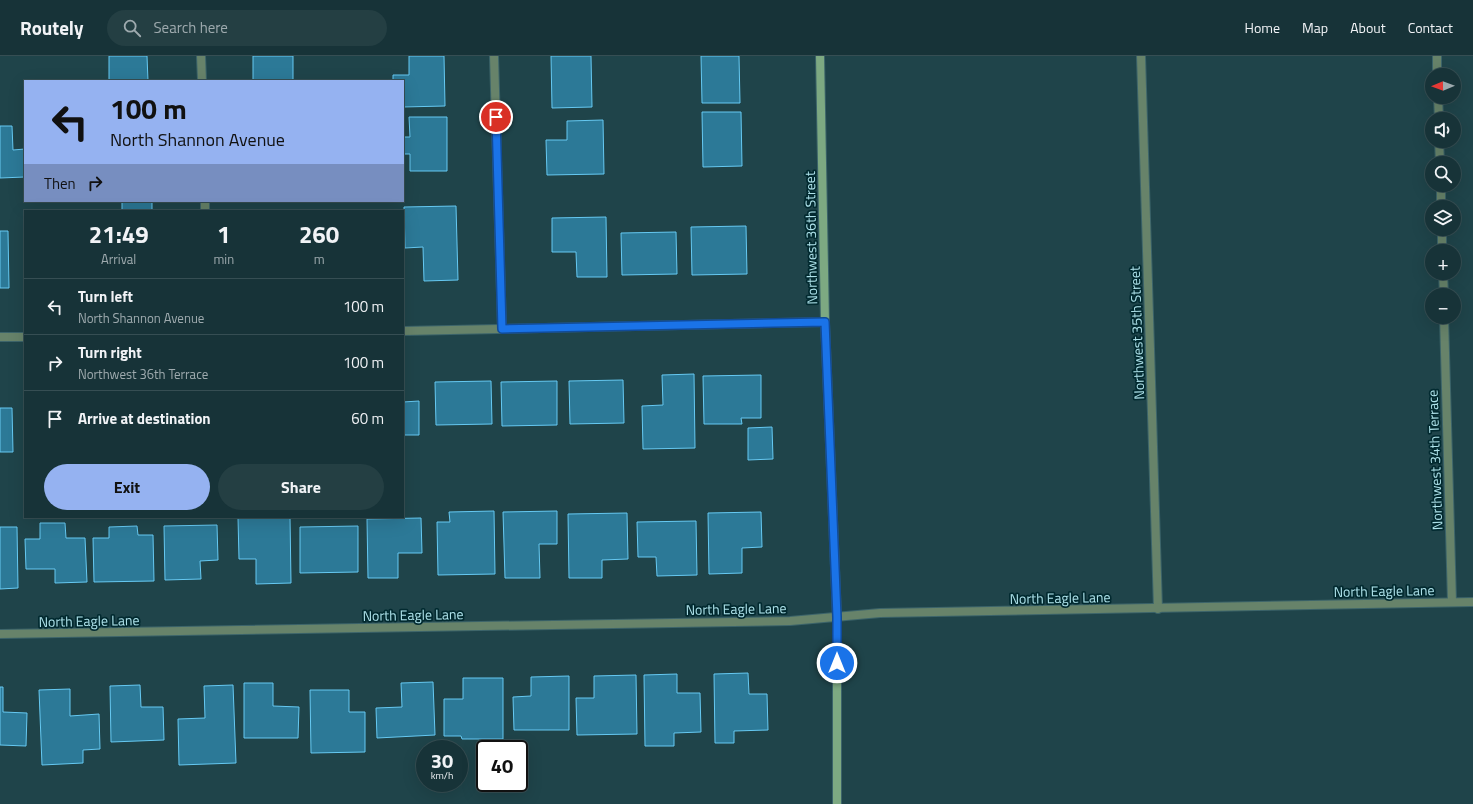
<!DOCTYPE html>
<meta charset="utf-8">
<style>
:root{--surface:#173338;--page:#243f43;--text:#f1f3f6;--muted:#9eaaae;--line:#364e53;--accent:#95b2f1}
body{margin:0;font-family:"Titillium Web",sans-serif;background:var(--page);color:var(--text);height:100vh;display:flex;flex-direction:column;font-size:15px;white-space:nowrap}
*{box-sizing:border-box;margin:0}
p{font-size:13px;color:var(--muted)}
.icon{flex:none;width:22px;height:22px;fill:none;stroke:currentColor;stroke-width:2;stroke-linecap:round;stroke-linejoin:round}
.map{position:relative;flex:1;overflow:hidden}
.sheet{position:absolute;left:24px;top:154px;width:380px;height:308px;display:flex;flex-direction:column;background:var(--surface);border-radius:0px;box-shadow:0 4px 16px #0002,0 0 0 1px var(--line)}
.sheet>*{flex:none}
.top-card{position:absolute;left:24px;top:24px;width:380px;height:122px;border-radius:0px;box-shadow:0 4px 16px #0002,0 0 0 1px var(--line);background:#95b2f1;color:#111;overflow:hidden}
.needle{width:26px;rotate:269deg}
.controls{position:absolute;left:1425px;top:12px;display:grid;gap:8px}
.controls a{display:grid;place-items:center;width:36px;height:36px;border-radius:50%;background:var(--surface);box-shadow:0 4px 16px #0002,0 0 0 1px var(--line);font-size:20px}
.speed{position:absolute;left:416px;top:684px;display:flex;gap:8px;font-size:20px;font-weight:700;text-align:center}
.speed>*{display:grid;place-content:center;width:52px;height:52px;border-radius:50%;background:var(--surface);box-shadow:0 4px 16px #0002,0 0 0 1px var(--line);line-height:1}
.speed small{font-size:10px;font-weight:400}
.speed .limit{border:2px solid #111;border-radius:6px;background:#fff;color:#111}
.pin{position:absolute;display:grid;place-items:center;width:34px;height:34px;color:#fff;margin:-17px;border:2px solid #fff;border-radius:50%;box-shadow:0 1px 4px #0007}
.me{position:absolute;width:44px;margin:-22px;rotate:0deg;stroke-linejoin:round;filter:drop-shadow(0 0 3px #0008)}
.turn{display:flex;align-items:center;gap:14px;height:84px;padding:0 20px;font-size:18px}
.turn .icon{width:52px;height:52px;stroke-width:2.5}
.turn b{display:block;font-size:28px;line-height:34px}
.then{display:flex;align-items:center;height:38px;padding:0 20px;background:#0003;gap:8px;font-size:15px}
.eta{display:flex;justify-content:space-evenly;align-items:center;height:68px;text-align:center}
.eta b{font-size:24px;font-weight:700;line-height:28px}
.button{display:flex;gap:8px;margin-top:auto;padding:8px 20px}
.button a{flex:1;height:46px;border-radius:24px;background:var(--accent);color:#111;font-size:16px;font-weight:700;line-height:46px;text-align:center}
.button a+a{background:var(--page);color:var(--text)}
ul{padding:0;list-style:none}
li{display:flex;align-items:center;gap:12px;height:56px;padding:0 20px;border-top:1px solid var(--line)}
li div{flex:1}
li b{display:block;font-size:15px}
li em{font-style:normal}
header{display:flex;align-items:center;gap:24px;box-sizing:border-box;height:56px;padding:0 20px;background:var(--surface);border-bottom:1px solid var(--line)}
header strong{font-size:19px}
nav{display:flex;gap:22px;margin-inline-start:auto;font-size:14px}
.search{width:280px;height:36px;background:var(--page);display:flex;align-items:center;gap:10px;box-sizing:border-box;padding:0 14px;border-radius:22px;color:var(--muted);font-size:15px}
.map>svg:first-child{display:block}
.building{fill:#2c7997;stroke:#66c9f2}
.lines{fill:none;stroke-linecap:round;stroke-linejoin:round}
.street-casing{stroke:#3c646a;stroke-width:10}
.secondary-casing{stroke:#3c646a;stroke-width:10}
.street{stroke:#67836a;stroke-width:8}
.secondary{stroke:#7da982;stroke-width:8}
.route-casing{stroke:#114b97;stroke-width:10}
.route{stroke:#1a73e8;stroke-width:7}
.labels{text-anchor:middle;stroke-width:3.5;stroke-linejoin:round;paint-order:stroke}
.street-label{font-size:14px;fill:#aee2ea;stroke:#022a30}
</style>
<header>
<strong>Routely</strong>
<div class="search"><svg class="icon" aria-label="search" viewBox="0 0 24 24"><circle cx="10" cy="10" r="6"/><path d="M15 15l6 6"/></svg>Search here</div>
<nav><a>Home</a><a>Map</a><a>About</a><a>Contact</a></nav>
</header>
<div class="map">
<svg width="1473" height="748" viewBox="0 0 1473 748">
<rect width="100%" height="100%" fill="#1f444a"/>
<g class="building">
<polygon points="109,0 147,0 148,25 109,25"/>
<rect x="253" y="0" width="40" height="25"/>
<polygon points="409,0 444,0 445,50 403,51 403,25 393,25 393,19 409,19"/>
<polygon points="551,0 591,0 592,51 552,52"/>
<polygon points="701,0 739,0 740,47 702,47"/>
<polygon points="702,56 741,56 742,110 703,111"/>
<polygon points="409,61 447,61 447,115 410,115 410,98 403,98 403,81 410,81"/>
<polygon points="603,64 604,118 547,119 546,84 567,84 567,65"/>
<polygon points="0,70 12,70 13,94 25,93 25,121 0,122"/>
<rect x="122" y="145" width="30" height="10"/>
<polygon points="456,150 458,224 424,225 423,191 405,192 404,151"/>
<polygon points="606,161 607,221 577,221 576,196 552,196 552,162"/>
<polygon points="746,170 747,218 692,219 691,171"/>
<polygon points="0,175 8,175 9,232 0,232"/>
<polygon points="676,176 677,218 622,219 621,177"/>
<polygon points="694,318 695,392 643,393 642,350 663,349 662,319"/>
<polygon points="761,319 761,362 741,362 742,368 704,368 703,320"/>
<polygon points="623,324 624,367 570,368 569,325"/>
<polygon points="491,325 492,368 436,369 435,326"/>
<polygon points="557,325 557,369 502,370 501,326"/>
<polygon points="419,345 419,379 403,379 403,346"/>
<polygon points="0,352 12,352 13,396 0,396"/>
<polygon points="772,371 773,403 748,404 748,372"/>
<polygon points="494,455 495,518 438,519 437,466 450,466 449,456"/>
<polygon points="557,455 557,488 539,488 540,522 505,522 503,456"/>
<polygon points="761,456 762,491 742,492 742,517 709,518 708,457"/>
<polygon points="627,457 628,503 602,504 602,522 569,522 568,458"/>
<polygon points="290,461 291,527 256,528 256,503 239,503 238,462"/>
<polygon points="421,462 422,497 398,497 398,522 368,522 367,463"/>
<polygon points="696,465 697,519 657,520 656,501 638,501 637,466"/>
<polygon points="40,467 65,467 66,482 85,482 87,526 55,527 55,513 26,513 25,483 40,483"/>
<polygon points="217,469 218,504 200,505 201,523 165,524 164,470"/>
<polygon points="137,470 138,479 153,479 154,525 94,526 93,482 109,482 109,471"/>
<polygon points="358,470 358,516 300,517 300,471"/>
<polygon points="0,471 17,471 18,532 0,533"/>
<polygon points="748,617 749,638 767,638 768,674 734,675 734,687 715,687 714,618"/>
<polygon points="677,618 677,637 700,637 701,676 674,677 674,690 645,690 644,619"/>
<polygon points="636,619 637,678 577,679 576,642 594,642 594,620"/>
<polygon points="569,620 569,674 514,674 513,641 531,640 531,621"/>
<polygon points="463,622 503,622 503,683 462,683 461,680 444,680 444,643 463,643"/>
<polygon points="433,626 435,679 377,682 376,652 402,651 401,627"/>
<polygon points="244,627 273,627 273,650 299,651 298,682 244,682"/>
<polygon points="140,629 141,651 163,651 164,684 111,686 110,630"/>
<polygon points="233,629 236,707 179,709 178,663 205,662 204,630"/>
<polygon points="0,631 3,631 3,656 27,657 26,690 0,689"/>
<polygon points="70,633 70,660 99,658 100,693 83,694 83,707 42,709 39,634"/>
<polygon points="310,634 349,634 349,656 365,656 365,696 311,697"/>
</g>
<g class="lines">
<defs>
<g id="street">
<polyline points="201,0 202,25"/>
<polyline points="494,0 502,273"/>
<polyline points="1141,0 1158,553"/>
<polyline points="1437,0 1437,19"/>
<polyline points="1438,41 1439,63"/>
<polyline points="1439,85 1440,107"/>
<polyline points="1441,129 1441,151"/>
<polyline points="205,145 205,155"/>
<polyline points="1442,173 1442,195"/>
<polyline points="1443,217 1444,239"/>
<polyline points="1444,261 1452,546"/>
<polyline points="403,275 825,266"/>
<polyline points="0,281 25,281"/>
<polyline points="0,578 790,565 880,557 1473,546"/>
</g>
<polyline id="secondary" points="820,0 825,266 837,561 837,748"/>
</defs>
<use href="#street" class="street-casing"/>
<use href="#secondary" class="secondary-casing"/>
<use href="#street" class="street"/>
<use href="#secondary" class="secondary"/>
</g>
<g class="lines">
<defs>
<polyline id="route" points="496,61 502,273 825,266 837,561 837,607"/>
</defs>
<use href="#route" class="route-casing"/>
<use href="#route" class="route"/>
</g>
<g class="labels">
<g class="street-label">
<text transform="translate(811 182) rotate(-91)" y="5">Northwest 36th Street</text>
<text transform="translate(1137 277) rotate(-92)" y="5">Northwest 35th Street</text>
<text transform="translate(1435 404) rotate(-92)" y="5">Northwest 34th Terrace</text>
<text transform="translate(1384 535) rotate(-1)" y="5">North Eagle Lane</text>
<text transform="translate(1060 542) rotate(-1)" y="5">North Eagle Lane</text>
<text transform="translate(736 553) rotate(-1)" y="5">North Eagle Lane</text>
<text transform="translate(413 559) rotate(-1)" y="5">North Eagle Lane</text>
<text transform="translate(89 565) rotate(-1)" y="5">North Eagle Lane</text>
</g>
</g>
</svg>
<div class="controls">
<a><svg class="needle" viewBox="-14 -14 28 28"><path d="M0-13l5 13h-10z" fill="#e53935"/><path d="M0 13l5-13h-10z" fill="#9eaaae"/></svg></a>
<a><svg class="icon" aria-label="sound" viewBox="0 0 24 24"><path d="M4 9h4l5-4v14l-5-4H4zM17 9q2 3 0 6"/></svg></a>
<a><svg class="icon" aria-label="search" viewBox="0 0 24 24"><circle cx="10" cy="10" r="6"/><path d="M15 15l6 6"/></svg></a>
<a><svg class="icon" aria-label="layers" viewBox="0 0 24 24"><path d="M12 4l9 5-9 5-9-5zM3 14l9 5 9-5"/></svg></a>
<a>+</a>
<a>−</a>
</div>
<div class="speed"><div>30<small>km/h</small></div><div class="limit">40</div></div>
<div class="pin" style="left:496px;top:61px;background:#d93025"><svg class="icon" aria-label="arrive" viewBox="0 0 24 24"><path d="M6 21V4h12l-3 4 3 4H6"/></svg></div>
<svg class="me" style="left:837px;top:607px" viewBox="-20 -20 40 40"><circle r="17" fill="#1a73e8" stroke="#fff" stroke-width="3"/><path d="M0-11L8 9 0 5-8 9z" fill="#fff"/></svg>
<div class="top-card">
<div class="turn"><svg class="icon" aria-label="left" viewBox="0 0 24 24"><path d="M17 20v-9H6M10 6l-5 5 5 5"/></svg><div><b>100 m</b>North Shannon Avenue</div></div>
<div class="then">Then<svg class="icon" aria-label="right" viewBox="0 0 24 24"><path d="M7 20v-9h11M14 6l5 5-5 5"/></svg></div>
</div>
<section class="sheet">
<div class="eta">
<div><b>21:49</b><p>Arrival</p></div>
<div><b>1</b><p>min</p></div>
<div><b>260</b><p>m</p></div>
</div>
<ul>
<li><svg class="icon" aria-label="left" viewBox="0 0 24 24"><path d="M17 20v-9H6M10 6l-5 5 5 5"/></svg><div><b>Turn left</b><p>North Shannon Avenue</p></div><em>100 m</em></li>
<li><svg class="icon" aria-label="right" viewBox="0 0 24 24"><path d="M7 20v-9h11M14 6l5 5-5 5"/></svg><div><b>Turn right</b><p>Northwest 36th Terrace</p></div><em>100 m</em></li>
<li><svg class="icon" aria-label="arrive" viewBox="0 0 24 24"><path d="M6 21V4h12l-3 4 3 4H6"/></svg><div><b>Arrive at destination</b></div><em>60 m</em></li>
</ul>
<div class="button"><a>Exit</a><a>Share</a></div>
</section>
</div>
